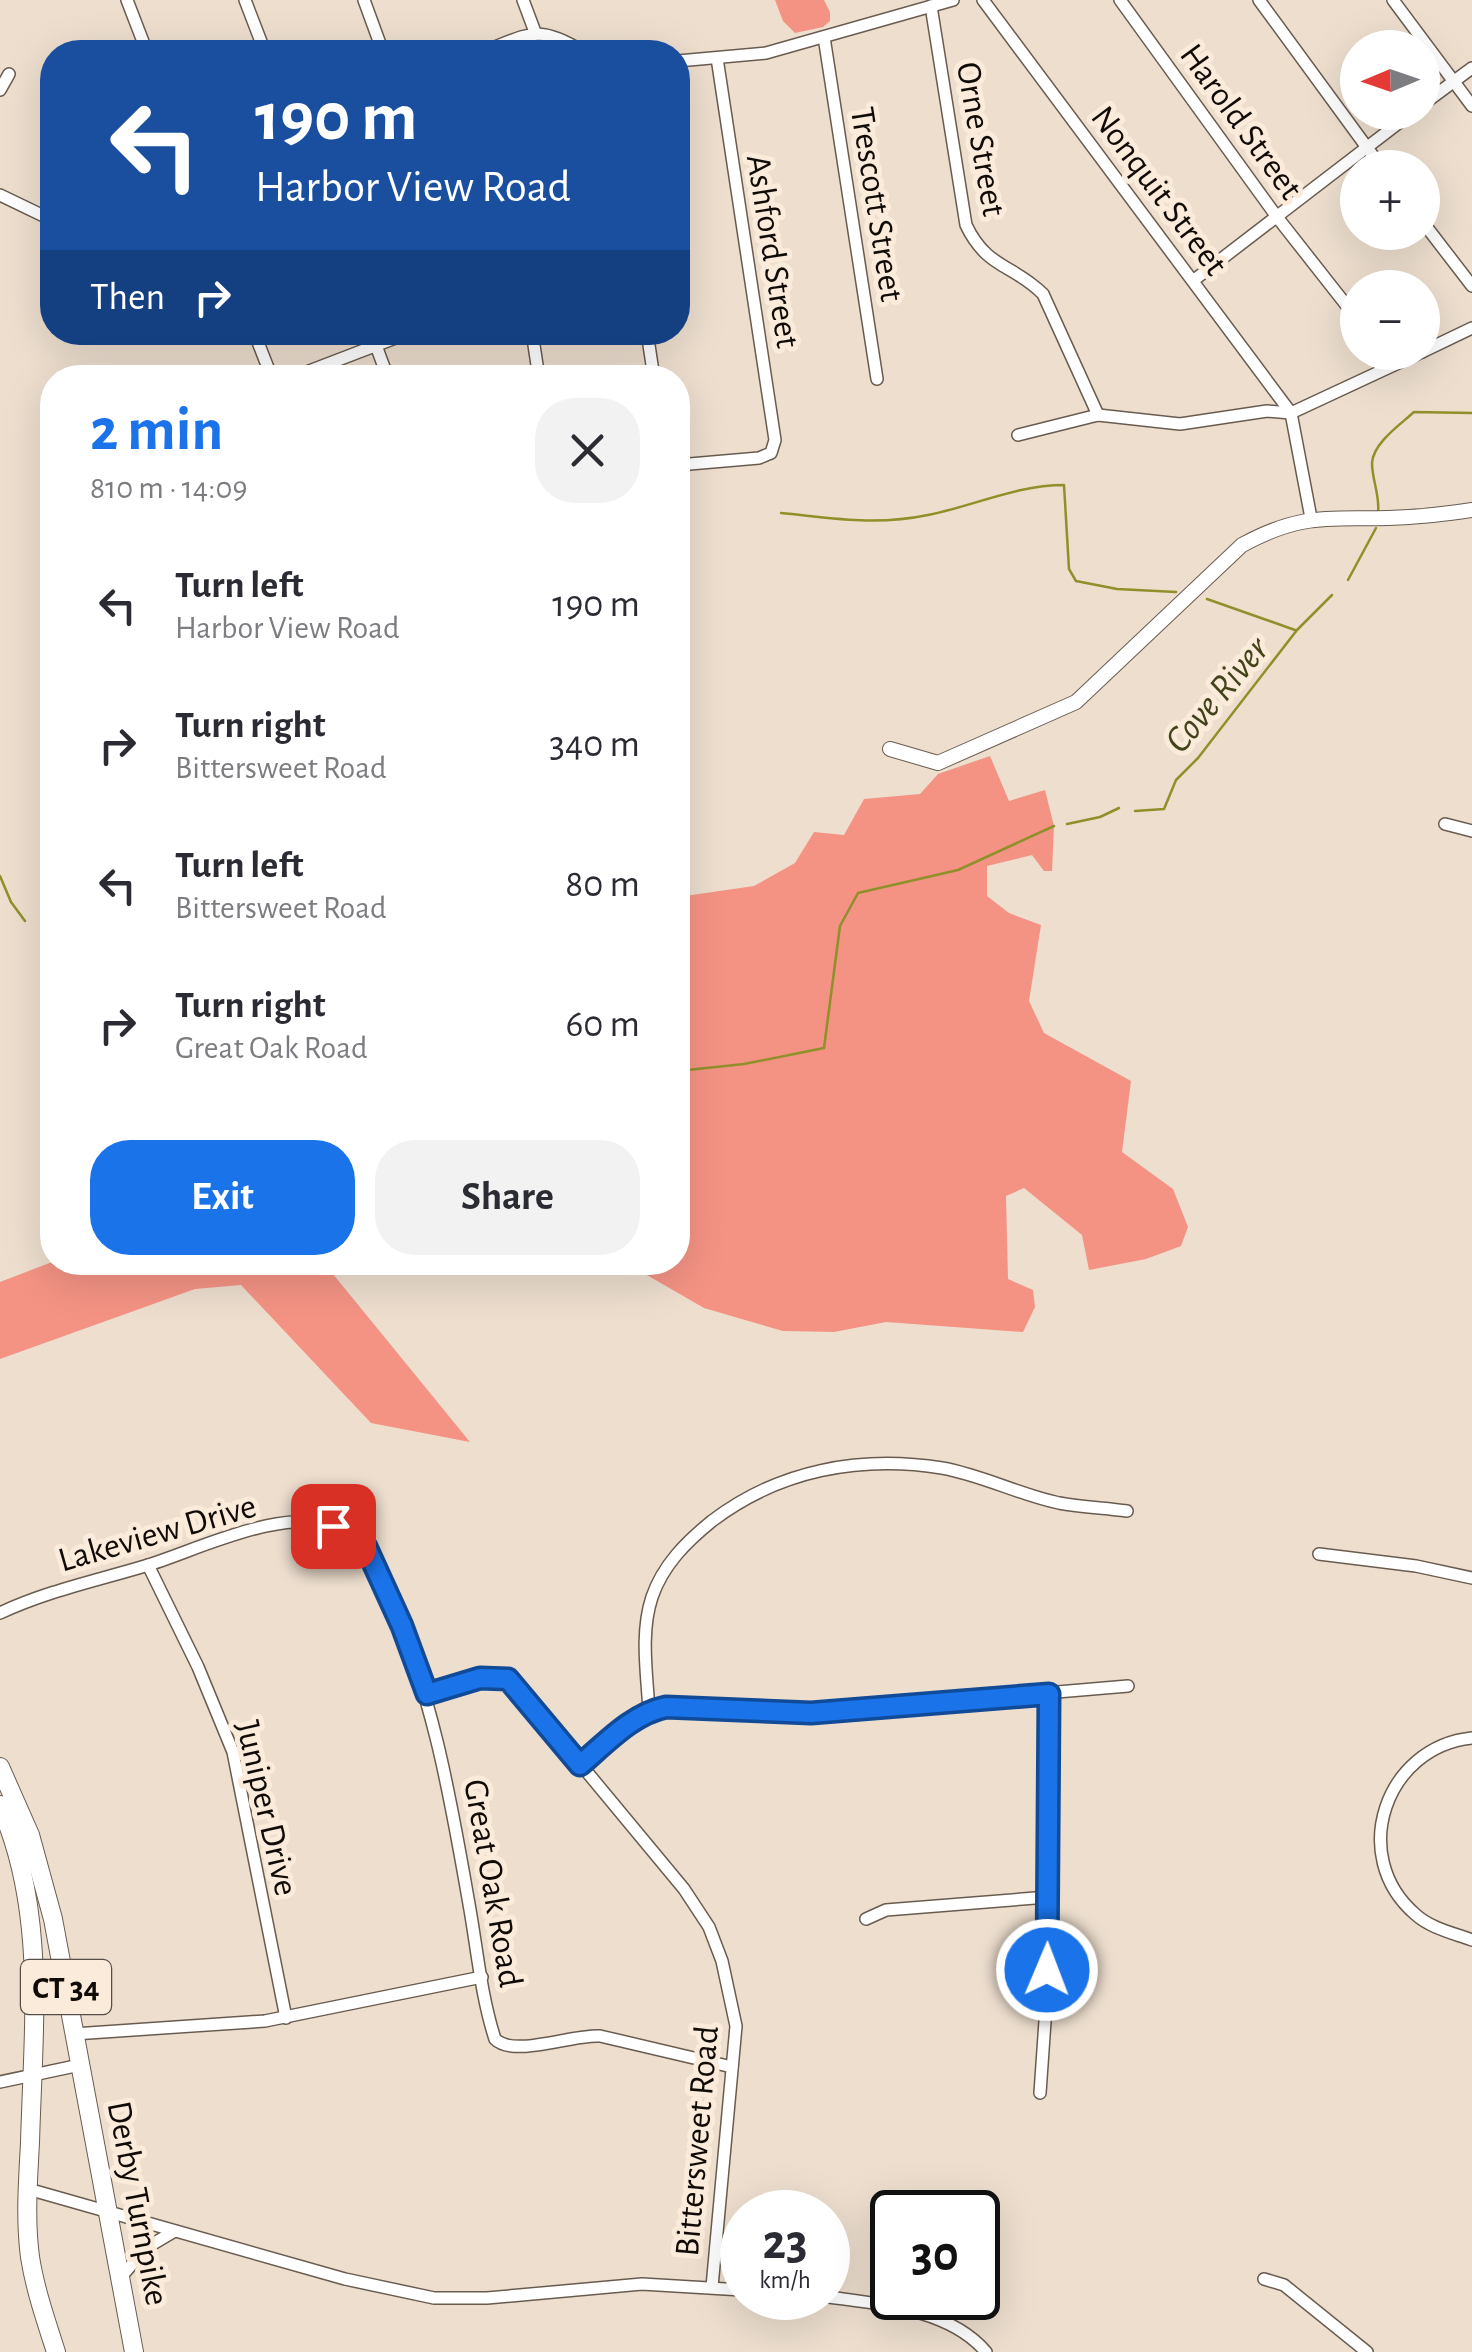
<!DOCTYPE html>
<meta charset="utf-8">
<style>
:root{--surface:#fff;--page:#f2f2f3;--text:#2b2b33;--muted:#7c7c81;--accent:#1a73e8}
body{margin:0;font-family:"Alegreya Sans",sans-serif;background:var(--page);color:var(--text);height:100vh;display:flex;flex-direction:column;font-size:38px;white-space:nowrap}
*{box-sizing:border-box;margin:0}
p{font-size:32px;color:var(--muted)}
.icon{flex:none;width:55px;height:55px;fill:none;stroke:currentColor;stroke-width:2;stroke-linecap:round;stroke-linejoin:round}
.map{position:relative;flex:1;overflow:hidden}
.panel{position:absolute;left:40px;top:365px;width:650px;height:910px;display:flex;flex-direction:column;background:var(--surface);border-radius:40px;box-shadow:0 10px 40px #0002}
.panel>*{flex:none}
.top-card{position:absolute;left:40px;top:40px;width:650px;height:305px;border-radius:40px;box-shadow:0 10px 40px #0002;background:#1a4fa0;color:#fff;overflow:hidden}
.needle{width:65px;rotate:268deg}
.controls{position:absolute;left:1340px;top:30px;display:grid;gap:20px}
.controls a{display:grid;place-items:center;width:100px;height:100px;border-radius:50%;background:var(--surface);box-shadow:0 10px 40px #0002;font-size:50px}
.speed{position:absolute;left:720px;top:2190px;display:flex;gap:20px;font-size:50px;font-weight:700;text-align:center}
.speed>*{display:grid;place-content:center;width:130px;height:130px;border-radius:50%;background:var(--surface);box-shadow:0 10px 40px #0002;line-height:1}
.speed small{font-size:25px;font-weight:400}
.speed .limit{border:5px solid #111;border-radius:15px;background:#fff;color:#111}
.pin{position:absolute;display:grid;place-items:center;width:85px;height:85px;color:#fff;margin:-42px;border-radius:20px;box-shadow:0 5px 15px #0006}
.me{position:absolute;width:110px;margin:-55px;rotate:1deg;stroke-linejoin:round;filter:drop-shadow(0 0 8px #0008)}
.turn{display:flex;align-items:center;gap:35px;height:210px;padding:0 50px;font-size:45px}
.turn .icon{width:130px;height:130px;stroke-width:2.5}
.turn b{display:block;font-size:70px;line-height:85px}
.then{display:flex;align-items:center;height:95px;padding:0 50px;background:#0003;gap:20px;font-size:38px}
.round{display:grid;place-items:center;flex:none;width:105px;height:105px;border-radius:40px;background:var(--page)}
.head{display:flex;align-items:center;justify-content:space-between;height:170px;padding:0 50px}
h1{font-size:60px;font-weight:700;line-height:75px;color:var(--accent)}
.button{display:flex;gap:20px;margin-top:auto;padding:20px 50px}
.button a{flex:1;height:115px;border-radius:40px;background:var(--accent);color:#fff;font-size:40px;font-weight:700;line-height:115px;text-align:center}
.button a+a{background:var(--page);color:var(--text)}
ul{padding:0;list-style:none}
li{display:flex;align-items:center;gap:30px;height:140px;padding:0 50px}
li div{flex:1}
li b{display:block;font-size:38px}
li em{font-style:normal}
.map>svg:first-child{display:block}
.green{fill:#f49384}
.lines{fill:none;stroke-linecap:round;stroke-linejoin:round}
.stream{stroke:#8f902a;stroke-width:2.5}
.minor-casing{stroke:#695c4f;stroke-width:14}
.tertiary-casing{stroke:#695c4f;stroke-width:16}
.trunk-casing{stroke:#695c4f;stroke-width:20}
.minor{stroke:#fff;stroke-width:11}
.tertiary{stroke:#fff;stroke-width:14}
.trunk{stroke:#fff;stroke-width:18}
.route-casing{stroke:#114b97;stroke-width:25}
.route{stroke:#1a73e8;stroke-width:18}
.labels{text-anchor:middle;stroke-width:10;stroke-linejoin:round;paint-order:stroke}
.shield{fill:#faebdb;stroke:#564e47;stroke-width:2.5}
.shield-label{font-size:32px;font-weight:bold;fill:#100b07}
.street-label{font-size:35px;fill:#100b07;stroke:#faebdb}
.water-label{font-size:38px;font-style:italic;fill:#42431a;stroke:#faebdb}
</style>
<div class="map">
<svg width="1472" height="2352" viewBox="0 0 1472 2352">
<rect width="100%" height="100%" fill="#eddece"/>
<g class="green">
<polygon points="775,0 824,0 830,12 830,21 823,27 795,33 783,21"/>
<polygon points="990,756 1009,801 1045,790 1054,826 1052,871 1044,871 1032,855 987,866 987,896 1009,913 1041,925 1029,1001 1044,1033 1131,1081 1122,1152 1173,1189 1188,1227 1181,1246 1146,1259 1089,1270 1082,1235 1024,1188 1006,1196 1008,1279 1033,1290 1035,1307 1023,1332 886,1322 834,1332 783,1331 704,1308 626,1263 678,1262 678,897 754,886 795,863 814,832 844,835 864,799 920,794 938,774"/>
<polygon points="52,1262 324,1263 470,1442 371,1423 241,1285 195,1289 0,1359 0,1282"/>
</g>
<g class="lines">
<g class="stream">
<path d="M1378,512C1380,495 1372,480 1372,463C1373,443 1401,424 1414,412L1472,413"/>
<path d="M781,513C833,518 875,526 928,515C974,506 1016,485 1064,485L1069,569L1076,581L1117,589L1176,592"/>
<polyline points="1348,580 1376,528"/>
<polyline points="1207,599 1295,630"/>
<polyline points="1135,811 1164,809 1176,780 1198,758 1297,630 1332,595"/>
<polyline points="1067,824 1100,817 1119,808"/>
<polyline points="0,876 11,902 25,921"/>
<polyline points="44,941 52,949"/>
<polyline points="678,1071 744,1064 824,1048 840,926 858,893 958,870 1054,826"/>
</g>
<defs>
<g id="minor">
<polyline points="127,0 147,52"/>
<polyline points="245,0 265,52"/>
<polyline points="364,0 383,52"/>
<polyline points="523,0 535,32"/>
<polyline points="983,0 1291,413 1311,518"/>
<polyline points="1120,0 1277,217 1358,320"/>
<polyline points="1259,0 1382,168"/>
<polyline points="1393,0 1472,106"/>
<path d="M931,6L966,225C987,269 1013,264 1043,294L1098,415"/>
<polyline points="824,37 877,379"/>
<path d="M482,52C530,34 537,23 584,52"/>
<polyline points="678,61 766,53 953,0"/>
<polyline points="0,90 9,74"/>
<polyline points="1422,105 1472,68"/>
<polyline points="0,195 52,220"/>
<polyline points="1422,221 1472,286"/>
<polyline points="1194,280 1413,112"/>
<polyline points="254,332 272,378"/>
<polyline points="371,332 388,378"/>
<polyline points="532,332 539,378"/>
<polyline points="647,332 654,378"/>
<polyline points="1422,352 1472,328"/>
<polyline points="291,378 411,332"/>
<polyline points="1018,435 1098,415 1180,424 1267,411 1291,413 1422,352"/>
<polyline points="678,465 759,458 771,453 775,440 717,58"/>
<polyline points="1445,824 1472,831"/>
<polyline points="1319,1554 1416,1566 1472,1578"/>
<polyline points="148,1565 198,1667 233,1752 286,2018"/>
<path d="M0,1613C47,1591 95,1581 145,1566C201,1549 283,1505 343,1528C368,1537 375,1567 385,1589C432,1690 450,1795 469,1904C477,1948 481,1996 495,2039C514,2058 572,2034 600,2036L732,2067"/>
<path d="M427,1695C453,1687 489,1667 514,1684L684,1889L709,1927L722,1961L736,2026L712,2287"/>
<path d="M649,1711C647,1674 640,1633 652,1597C663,1565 686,1542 712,1521C779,1470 860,1455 942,1468C982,1475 1020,1495 1059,1503C1081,1507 1105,1508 1127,1511"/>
<path d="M1472,1738C1385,1747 1348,1856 1415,1914C1430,1928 1453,1933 1472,1940"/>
<path d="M580,1765C606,1743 632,1715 665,1707L811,1713L1128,1686"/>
<polyline points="866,1919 886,1910 1048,1897"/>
<polyline points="74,2034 265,2021 482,1977"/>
<polyline points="0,2082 80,2065"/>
<polyline points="1040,2093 1046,2007 1049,1694"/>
<polyline points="28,2189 345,2279 434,2298 487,2298 642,2284 742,2290"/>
<polyline points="121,2277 146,2248 173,2232"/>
<polyline points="1264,2279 1284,2285 1367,2352"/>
<path d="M828,2297C880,2304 950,2309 986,2352"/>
</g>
<path id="tertiary" d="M890,749L938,763L1076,702L1242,545C1310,508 1338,522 1409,517C1430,516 1451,513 1472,510"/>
<g id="trunk">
<polyline points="0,1767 30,1835 53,1919 134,2352"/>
<path d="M0,1805C47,1910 33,2031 30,2143C28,2180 25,2219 30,2257C35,2289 46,2321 56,2352"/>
</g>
</defs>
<use href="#minor" class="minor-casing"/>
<use href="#tertiary" class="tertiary-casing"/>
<use href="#trunk" class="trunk-casing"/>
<use href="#minor" class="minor"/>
<use href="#tertiary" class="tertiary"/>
<use href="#trunk" class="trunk"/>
</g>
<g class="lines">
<defs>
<path id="route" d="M333,1526L352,1532L366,1547L402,1626L427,1694L480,1678L508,1679L580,1765C606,1743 632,1714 666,1707L811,1713L1049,1694L1047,1970"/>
</defs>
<use href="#route" class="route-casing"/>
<use href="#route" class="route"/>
</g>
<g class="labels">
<rect class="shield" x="21" y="1960" width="90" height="54" rx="8"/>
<g class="shield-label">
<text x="66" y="1998">CT 34</text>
</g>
<g class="street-label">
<text transform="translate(1242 121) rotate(54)" y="12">Harold Street</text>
<text transform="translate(982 139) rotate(80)" y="12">Orne Street</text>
<text transform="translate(1160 190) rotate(53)" y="12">Nonquit Street</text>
<text transform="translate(878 204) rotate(81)" y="12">Trescott Street</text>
<text transform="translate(774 251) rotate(81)" y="12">Ashford Street</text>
<text transform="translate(157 1532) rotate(-16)" y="12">Lakeview Drive</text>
<text transform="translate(268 1808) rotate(77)" y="12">Juniper Drive</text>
<text transform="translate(494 1883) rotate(80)" y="12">Great Oak Road</text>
<text transform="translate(696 2141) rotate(-85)" y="12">Bittersweet Road</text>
<text transform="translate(139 2203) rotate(79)" y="12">Derby Turnpike</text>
</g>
<g class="water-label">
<text transform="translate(1216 694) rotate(-50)" y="13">Cove River</text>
</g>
</g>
</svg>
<div class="controls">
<a><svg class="needle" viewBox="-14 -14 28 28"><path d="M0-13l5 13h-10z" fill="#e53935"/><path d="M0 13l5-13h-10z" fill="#7c7c81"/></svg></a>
<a>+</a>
<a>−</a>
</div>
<div class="speed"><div>23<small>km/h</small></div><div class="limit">30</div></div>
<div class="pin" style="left:333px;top:1526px;background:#d93025"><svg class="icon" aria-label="arrive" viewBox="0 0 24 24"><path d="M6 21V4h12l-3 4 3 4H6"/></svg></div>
<svg class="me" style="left:1047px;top:1970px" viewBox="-20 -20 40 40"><circle r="17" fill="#1a73e8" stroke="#fff" stroke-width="3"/><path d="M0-11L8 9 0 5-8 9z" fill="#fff"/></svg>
<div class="top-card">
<div class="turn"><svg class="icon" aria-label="left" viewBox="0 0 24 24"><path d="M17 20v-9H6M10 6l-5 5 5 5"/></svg><div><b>190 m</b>Harbor View Road</div></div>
<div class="then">Then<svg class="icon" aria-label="right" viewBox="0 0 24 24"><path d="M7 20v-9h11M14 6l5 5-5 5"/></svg></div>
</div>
<section class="panel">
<div class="head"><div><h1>2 min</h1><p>810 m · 14:09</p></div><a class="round"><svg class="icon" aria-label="close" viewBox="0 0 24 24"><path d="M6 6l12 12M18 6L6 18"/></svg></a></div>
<ul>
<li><svg class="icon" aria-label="left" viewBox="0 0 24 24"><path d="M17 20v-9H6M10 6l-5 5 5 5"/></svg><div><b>Turn left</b><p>Harbor View Road</p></div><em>190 m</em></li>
<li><svg class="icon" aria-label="right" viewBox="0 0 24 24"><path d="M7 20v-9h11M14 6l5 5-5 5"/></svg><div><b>Turn right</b><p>Bittersweet Road</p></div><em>340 m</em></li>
<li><svg class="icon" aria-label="left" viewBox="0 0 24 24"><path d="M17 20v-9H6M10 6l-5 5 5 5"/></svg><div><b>Turn left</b><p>Bittersweet Road</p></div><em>80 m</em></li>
<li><svg class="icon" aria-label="right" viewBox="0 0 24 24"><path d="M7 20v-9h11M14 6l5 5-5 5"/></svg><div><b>Turn right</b><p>Great Oak Road</p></div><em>60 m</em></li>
</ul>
<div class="button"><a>Exit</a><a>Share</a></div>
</section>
</div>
